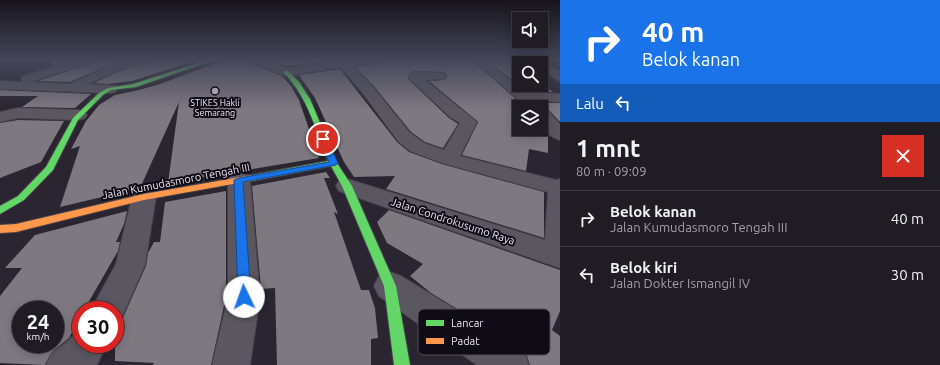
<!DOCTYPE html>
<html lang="id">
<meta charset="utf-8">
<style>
:root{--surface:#201c24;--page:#28252c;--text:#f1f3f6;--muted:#a2a1a6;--line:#3d3a41}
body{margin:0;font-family:Ubuntu,sans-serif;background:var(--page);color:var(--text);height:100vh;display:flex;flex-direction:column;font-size:15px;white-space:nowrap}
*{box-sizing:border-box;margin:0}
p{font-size:13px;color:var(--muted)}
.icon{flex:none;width:22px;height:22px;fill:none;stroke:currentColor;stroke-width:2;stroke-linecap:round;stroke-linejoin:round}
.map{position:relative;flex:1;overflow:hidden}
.details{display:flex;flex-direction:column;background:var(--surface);width:380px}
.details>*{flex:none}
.hud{background:#1a73e8;color:#fff;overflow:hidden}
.buttons{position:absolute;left:512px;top:12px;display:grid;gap:8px}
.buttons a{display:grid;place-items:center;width:36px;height:36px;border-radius:0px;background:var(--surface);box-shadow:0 2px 10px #0003,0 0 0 1px var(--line);font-size:20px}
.speed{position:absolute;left:12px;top:301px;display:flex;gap:8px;font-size:20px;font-weight:700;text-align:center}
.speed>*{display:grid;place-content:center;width:52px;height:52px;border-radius:50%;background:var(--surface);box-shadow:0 2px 10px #0003,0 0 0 1px var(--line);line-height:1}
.speed small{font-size:10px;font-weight:400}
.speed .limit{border:6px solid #d22;background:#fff;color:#111}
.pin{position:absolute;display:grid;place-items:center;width:34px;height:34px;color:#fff;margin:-17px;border:2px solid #fff;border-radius:50%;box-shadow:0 1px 4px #0007}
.me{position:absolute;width:44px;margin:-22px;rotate:357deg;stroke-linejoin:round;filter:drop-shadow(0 0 3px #0008)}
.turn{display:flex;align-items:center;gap:14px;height:84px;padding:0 16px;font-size:18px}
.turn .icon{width:52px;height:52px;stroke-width:2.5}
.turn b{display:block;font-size:28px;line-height:34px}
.then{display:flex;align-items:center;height:38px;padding:0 16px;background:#0003;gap:8px;font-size:15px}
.round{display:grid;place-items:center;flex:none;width:42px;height:42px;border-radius:0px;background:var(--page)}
.overview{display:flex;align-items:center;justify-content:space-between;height:68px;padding:0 16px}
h1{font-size:24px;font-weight:600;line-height:30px}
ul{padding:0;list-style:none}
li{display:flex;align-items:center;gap:12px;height:56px;padding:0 16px;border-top:1px solid var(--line)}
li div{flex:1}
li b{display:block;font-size:15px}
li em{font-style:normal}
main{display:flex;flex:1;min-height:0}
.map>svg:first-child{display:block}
.building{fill:#7e7880;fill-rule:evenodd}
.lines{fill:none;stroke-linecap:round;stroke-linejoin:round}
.street-casing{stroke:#46414a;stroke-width:2}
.fast-casing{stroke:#46414a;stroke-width:2}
.slow-casing{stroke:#46414a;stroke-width:2}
.street{fill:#5b5760;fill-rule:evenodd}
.fast{fill:#63d668;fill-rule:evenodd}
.slow{fill:#ff974d;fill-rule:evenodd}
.route{fill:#1a73e8;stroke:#114b97}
.poi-dot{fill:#a6a0ad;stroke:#100c15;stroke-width:1.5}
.labels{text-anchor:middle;stroke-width:4;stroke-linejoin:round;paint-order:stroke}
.far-poi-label{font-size:9px;fill:#e8e3f0;stroke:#100c15}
.street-label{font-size:11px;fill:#e8e3f0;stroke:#100c15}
.key{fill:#100c15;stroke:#514c57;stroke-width:1}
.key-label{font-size:11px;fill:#e8e3f0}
</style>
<main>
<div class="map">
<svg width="560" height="365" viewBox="0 0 560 365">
<rect width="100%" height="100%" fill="#2a2530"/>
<g class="building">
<polygon points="52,59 76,59 51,66"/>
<polygon points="97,59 128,59 107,66 70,82 38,81 95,62"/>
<polygon points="148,59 201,59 132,81 108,84 94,83 117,72 146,62"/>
<polygon points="221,59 245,59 246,62 282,76 291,86 299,100 319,158 168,183 179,102 140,188 60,207 80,146 71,149 86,121 99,105 115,95 139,90 160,84 219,62"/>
<polygon points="265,59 341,59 287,66"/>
<polygon points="389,59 471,59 525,107 519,107 519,129 541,129 541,125 548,135 548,153 529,149 526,171 462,155 478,122 429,81 444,80 447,77 445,72 415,71 410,72 408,79 449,118 458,124 443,148 425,142 411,132 373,85 355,67 383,63"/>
<polygon points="485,59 519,59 527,63 519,63 519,85"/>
<polygon points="340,69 397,142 409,152 442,164 544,192 544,238 386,189 395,176 354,177 344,162 315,98 299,75"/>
<polygon points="541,84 553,92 527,91 519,85 541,85"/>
<polygon points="0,90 91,94 75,108 22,107 38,96 0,96"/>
<polygon points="542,103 560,103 560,121 559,121"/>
<polygon points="18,120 64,121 41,162 0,178 0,123"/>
<polygon points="326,172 330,178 324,178 338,214 334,212 361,290 369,290 375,308 378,338 371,339 371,365 277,365 275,288 261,289 252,186"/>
<polygon points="226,191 226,297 211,365 153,365 154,363 115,361 115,325 121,322 146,266 148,253 154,242 160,242 165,202"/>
<polygon points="389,210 560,270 560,311 552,330 560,336 560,365 530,365 525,350 431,293 410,276 423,264 387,243 377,222"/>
<path d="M127,211L124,224L116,242H120L118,251L84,310H81V316L69,338L54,350L45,365L0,363V296L22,268H5L35,235ZM21,310H55V344H21Z"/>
</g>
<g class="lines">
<defs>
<g id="street">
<polygon points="0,59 6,59 0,62"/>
<polygon points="80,59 96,59 95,61 30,82 70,84 108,67 132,59 147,59 146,61 116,71 88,84 115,86 117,89 115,92 110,93 0,89 0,81 23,82 21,79 23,76"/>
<polygon points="246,59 261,59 287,68 343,60 388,59 383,62 352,66 372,86 410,133 424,143 444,150 460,123 450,117 409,78 411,73 415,72 444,73 446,76 444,79 425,80 477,122 460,156 556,180 560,179 560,268 339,191 336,186 339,181 347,179 545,240 548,192 442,163 410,151 398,141 362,92 341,67 286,76 247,61"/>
<path d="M472,59H483L526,92L560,94V102L538,101L560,124V140C544,136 541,121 541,107H527Z"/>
<path d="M539,63C547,63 554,68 560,72V81L541,71V63Z"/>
<polygon points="18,108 79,110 85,112 87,115 85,118 79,120 18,118 0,122 0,112"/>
<polygon points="239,173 247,175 250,180 260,297 250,365 212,365 228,297 228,180 231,175"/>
<polygon points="144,189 152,192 156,197 145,265 120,321 115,323 115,310 91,310 116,264 132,197 136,192"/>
<polygon points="390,272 401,276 524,351 529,365 477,365 379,296 374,286 379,276"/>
<path d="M81,329V344H106L98,363L96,365H46C55,344 59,351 72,337C76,333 75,331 81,329Z"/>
</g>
<g id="fast">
<polygon points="211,59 217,59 136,87 111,90 103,95 78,120 53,170 24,200 0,214 0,206 18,196 46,167 73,118 99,93 108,88 133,84"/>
<path d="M284,71H288L299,82L310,99L337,163L352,186L396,286L410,365H394L384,286L342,186L331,166L252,181L248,178L252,175L328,161C316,131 308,97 284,73Z"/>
</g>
<polygon id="slow" points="252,175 256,178 255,180 144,200 16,232 0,233 0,225 16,224 144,194"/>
</defs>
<use href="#street" class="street-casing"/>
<use href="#fast" class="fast-casing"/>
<use href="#slow" class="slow-casing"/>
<use href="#street" class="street"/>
<use href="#fast" class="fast"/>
<use href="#slow" class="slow"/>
</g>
<linearGradient id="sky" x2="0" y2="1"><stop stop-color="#17141a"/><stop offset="0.54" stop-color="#444659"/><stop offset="1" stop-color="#444659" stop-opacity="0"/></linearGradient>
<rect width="560" height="110" fill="url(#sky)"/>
<polygon class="route" points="320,137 327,139 338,163 336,165 243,182 251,297 249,301 244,303 240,301 238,297 234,180 239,178 329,162 319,139"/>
<circle class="poi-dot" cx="215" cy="91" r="4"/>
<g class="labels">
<g class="far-poi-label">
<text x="215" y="106">STIKES Hakli<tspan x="215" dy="10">Semarang</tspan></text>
</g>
<g class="street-label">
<text transform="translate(176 181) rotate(-11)" y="4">Jalan Kumudasmoro Tengah III</text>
<text transform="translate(453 221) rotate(18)" y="4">Jalan Condrokusumo Raya</text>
</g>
</g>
<rect x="418" y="309" width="132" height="46" rx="6" class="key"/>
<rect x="426" y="320" width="18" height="6" fill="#63d668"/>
<rect x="426" y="338" width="18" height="6" fill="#ff974d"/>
<g class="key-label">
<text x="451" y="327">Lancar</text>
<text x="451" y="345">Padat</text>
</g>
</svg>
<div class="buttons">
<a><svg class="icon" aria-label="sound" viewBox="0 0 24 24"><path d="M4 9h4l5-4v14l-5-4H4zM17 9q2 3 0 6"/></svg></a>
<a><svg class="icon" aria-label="search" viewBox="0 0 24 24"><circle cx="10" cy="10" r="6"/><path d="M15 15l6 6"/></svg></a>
<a><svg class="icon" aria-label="layers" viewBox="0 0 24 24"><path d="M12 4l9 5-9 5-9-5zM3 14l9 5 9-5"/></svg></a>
</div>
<div class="speed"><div>24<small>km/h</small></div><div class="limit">30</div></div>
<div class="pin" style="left:323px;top:139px;background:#d93025"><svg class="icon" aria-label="arrive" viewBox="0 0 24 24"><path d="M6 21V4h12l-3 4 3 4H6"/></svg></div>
<svg class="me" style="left:244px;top:297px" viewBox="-20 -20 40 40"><circle r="19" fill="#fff"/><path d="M0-13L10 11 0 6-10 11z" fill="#1a73e8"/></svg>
</div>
<section class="details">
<div class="hud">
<div class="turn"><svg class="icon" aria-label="right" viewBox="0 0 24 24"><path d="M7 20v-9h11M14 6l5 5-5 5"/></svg><div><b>40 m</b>Belok kanan</div></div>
<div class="then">Lalu<svg class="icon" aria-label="left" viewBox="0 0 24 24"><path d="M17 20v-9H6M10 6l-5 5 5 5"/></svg></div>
</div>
<div class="overview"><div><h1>1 mnt</h1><p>80 m · 09:09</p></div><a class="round" style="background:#d93025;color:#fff"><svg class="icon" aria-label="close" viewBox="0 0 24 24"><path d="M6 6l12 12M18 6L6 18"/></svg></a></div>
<ul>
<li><svg class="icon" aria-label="right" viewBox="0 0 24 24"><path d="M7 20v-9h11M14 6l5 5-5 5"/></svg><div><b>Belok kanan</b><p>Jalan Kumudasmoro Tengah III</p></div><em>40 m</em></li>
<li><svg class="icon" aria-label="left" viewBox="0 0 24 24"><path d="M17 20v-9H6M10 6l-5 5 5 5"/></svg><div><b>Belok kiri</b><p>Jalan Dokter Ismangil IV</p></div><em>30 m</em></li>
</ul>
</section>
</main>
